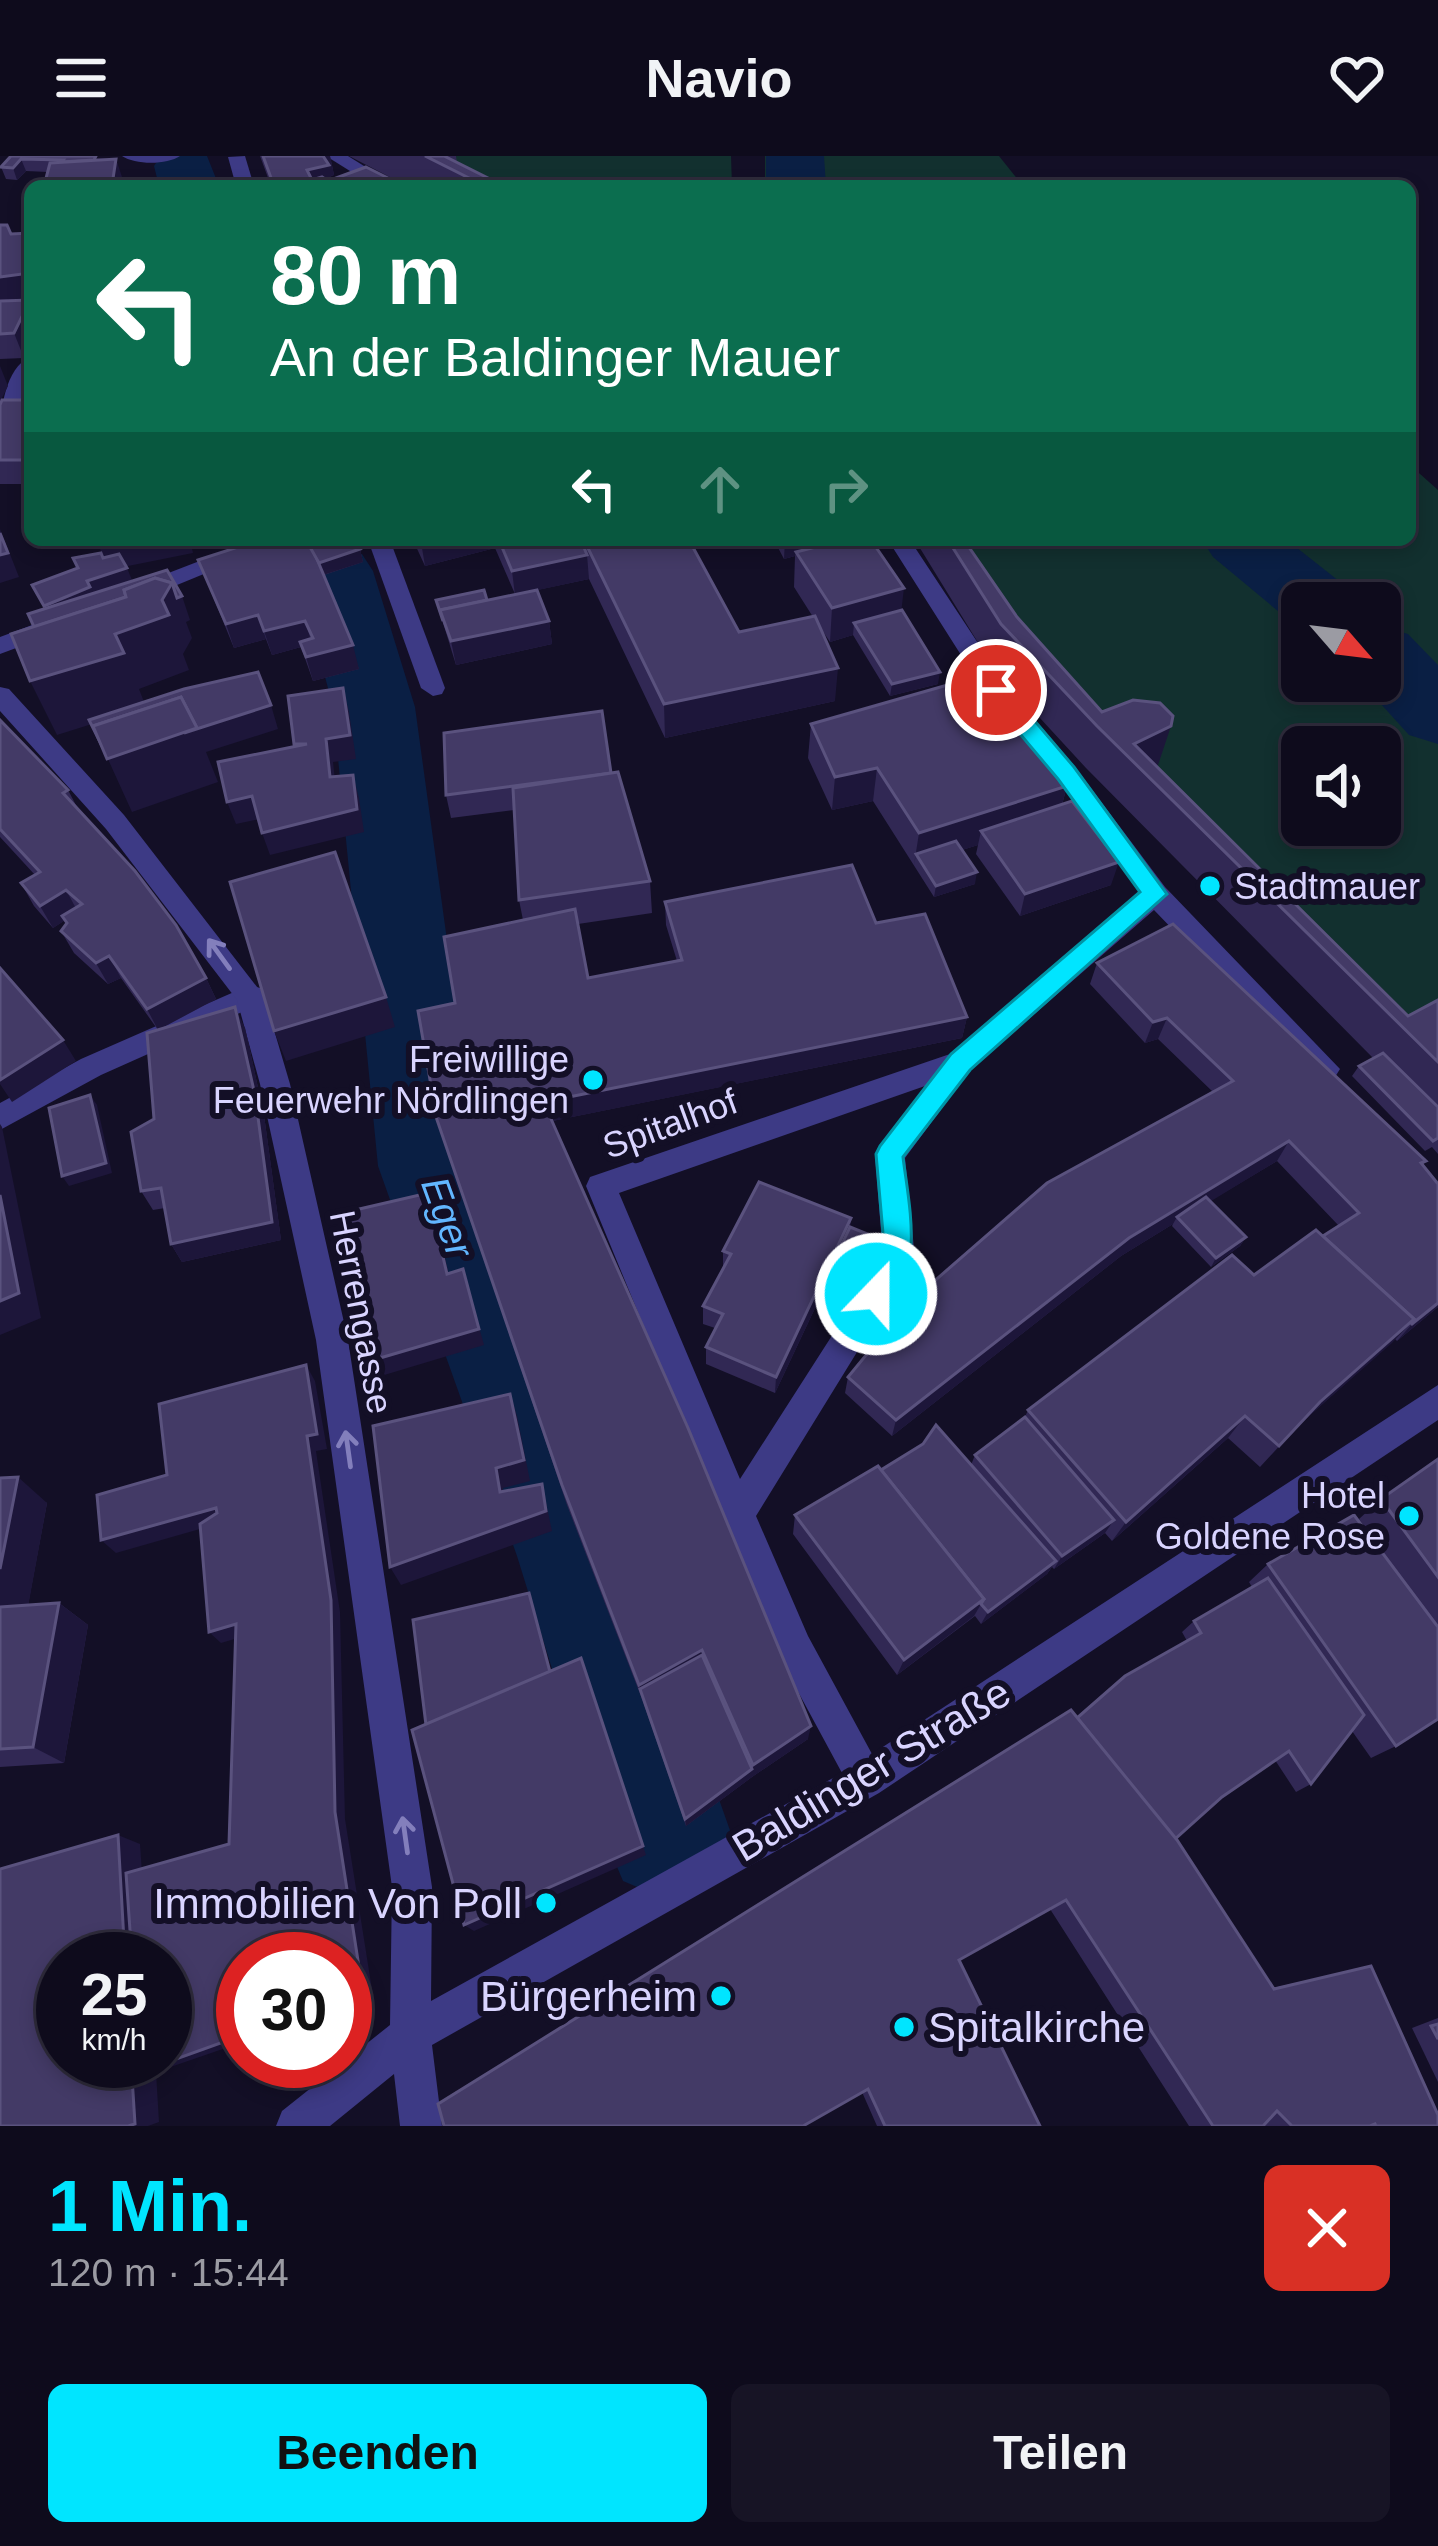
<!DOCTYPE html>
<html lang="de">
<meta charset="utf-8">
<style>
:root{--surface:#0e0b1c;--page:#171425;--text:#f1f3f6;--muted:#9b9ba3;--line:#2e2b3b;--accent:#00e5ff}
body{margin:0;font-family:Helvetica,sans-serif;background:var(--page);color:var(--text);height:100vh;display:flex;flex-direction:column;font-size:45px;white-space:nowrap}
*{box-sizing:border-box;margin:0}
p{font-size:39px;color:var(--muted)}
.icon{flex:none;width:66px;height:66px;fill:none;stroke:currentColor;stroke-width:2;stroke-linecap:round;stroke-linejoin:round}
.map{position:relative;height:1970px;overflow:hidden}
.details{display:flex;flex-direction:column;background:var(--surface);flex:1}
.details>*{flex:none}
.banner{position:absolute;left:24px;top:24px;width:1392px;height:366px;border-radius:18px;box-shadow:0 6px 18px #0003,0 0 0 3px var(--line);background:#0b6e4f;color:#fff;overflow:hidden}
.needle{width:78px;rotate:118deg}
.tools{position:absolute;left:1281px;top:426px;display:grid;gap:24px}
.tools a{display:grid;place-items:center;width:120px;height:120px;border-radius:18px;background:var(--surface);box-shadow:0 6px 18px #0003,0 0 0 3px var(--line);font-size:60px}
.speed{position:absolute;left:36px;top:1776px;display:flex;gap:24px;font-size:60px;font-weight:700;text-align:center}
.speed>*{display:grid;place-content:center;width:156px;height:156px;border-radius:50%;background:var(--surface);box-shadow:0 6px 18px #0003,0 0 0 3px var(--line);line-height:1}
.speed small{font-size:30px;font-weight:400}
.speed .limit{border:18px solid #d22;background:#fff;color:#111}
.pin{position:absolute;display:grid;place-items:center;width:102px;height:102px;color:#fff;margin:-51px;border:6px solid #fff;border-radius:50%;box-shadow:0 3px 12px #0007}
.me{position:absolute;width:132px;margin:-66px;rotate:22deg;stroke-linejoin:round;filter:drop-shadow(0 0 9px #0008)}
.turn{display:flex;align-items:center;gap:42px;height:252px;padding:0 48px;font-size:54px}
.turn .icon{width:156px;height:156px;stroke-width:2.5}
.turn b{display:block;font-size:84px;line-height:102px}
.lanes{display:flex;align-items:center;height:114px;padding:0 48px;background:#0003;justify-content:center;gap:60px;direction:ltr}
.lanes .off{opacity:.35}
.round{display:grid;place-items:center;flex:none;width:126px;height:126px;border-radius:18px;background:var(--page)}
.headline{display:flex;align-items:center;justify-content:space-between;height:204px;padding:0 48px}
h1{font-size:72px;font-weight:700;line-height:90px;color:var(--accent)}
.action{display:flex;gap:24px;margin-top:auto;padding:24px 48px}
.action a{flex:1;height:138px;border-radius:18px;background:var(--accent);color:#111;font-size:48px;font-weight:700;line-height:138px;text-align:center}
.action a+a{background:var(--page);color:var(--text)}
header{display:flex;justify-content:space-between;align-items:center;height:156px;padding:0 48px;background:var(--surface);font-size:54px;font-weight:700}
.map>svg:first-child{display:block}
.green{fill:#12302f;fill-rule:evenodd}
.lines{fill:none;stroke-linecap:round;stroke-linejoin:round}
.river{fill:#0a1f44;fill-rule:evenodd}
.lane{fill:#3d3a85;fill-rule:evenodd}
.street{fill:#3d3a85;fill-rule:evenodd}
.wall{fill:#312854}
.shaded-wall{fill:#1d163a}
.building{fill:#433a66;stroke:#5a527e;stroke-width:3}
.oneway{stroke:#837fbc}
.route{fill:#00e5ff;stroke:#0095a6;stroke-width:3}
.poi-dot{fill:#00e5ff;stroke:#130f26;stroke-width:4.5}
.labels{text-anchor:middle;stroke-width:12;stroke-linejoin:round;paint-order:stroke}
.poi-label{font-size:36px;fill:#d9d4ff;stroke:#130f26;text-anchor:end}
.street-label{font-size:36px;fill:#d9d4ff;stroke:#130f26}
.water-label{font-size:39px;font-style:italic;fill:#62b6ff;stroke:#130f26}
.near-street-label{font-size:42px;fill:#d9d4ff;stroke:#130f26}
.near-poi-label{font-size:42px;fill:#d9d4ff;stroke:#130f26;text-anchor:end}
</style>
<header><svg class="icon" aria-label="menu" viewBox="0 0 24 24"><path d="M4 6h16M4 12h16M4 18h16"/></svg>Navio<svg class="icon" aria-label="heart" viewBox="0 0 24 24"><path d="M12 20l-8-8c-3-5 5-10 8-4 3-6 11-1 8 4z"/></svg></header>
<div class="map">
<svg width="1438" height="1970" viewBox="0 0 1438 1970">
<rect width="100%" height="100%" fill="#130f26"/>
<g class="green">
<polygon points="367,0 731,0 732,30 433,30"/>
<polygon points="765,0 999,0 1023,30 765,30"/>
<path d="M1410,309L1438,334V943L928,384H1410ZM1302,447H1380V525H1302ZM1302,591H1380V669H1302Z"/>
</g>
<g class="lines">
<g class="river">
<polygon points="161,0 207,0 219,30 159,30 154,10"/>
<polygon points="766,0 824,0 826,30 766,30"/>
<polygon points="1202,384 1287,384 1344,429 1356,447 1302,447 1302,468 1290,465 1213,401"/>
<polygon points="335,390 362,398 373,415 415,551 478,1010 633,1400 732,1680 713,1725 668,1744 623,1725 604,1680 517,1400 378,1010 333,551 297,415 308,398"/>
<polygon points="1380,470 1408,478 1438,509 1438,588 1409,579 1360,525 1380,525"/>
</g>
<polygon class="lane" points="250,829 260,832 264,840 260,848 101,919 0,974 0,947 81,903"/>
<g class="street">
<path d="M122,0H180C167,9 135,9 122,0Z"/>
<polygon points="326,0 348,0 396,30 374,30"/>
<polygon points="228,1 245,0 254,30 236,30"/>
<path d="M30,201C30,225 25,270 0,280C0,255 5,212 30,201Z"/>
<polygon points="254,384 286,384 143,443 127,443 123,438 127,433"/>
<polygon points="368,384 390,384 445,532 442,538 433,540 421,532"/>
<path d="M888,384H910L1005,528L1075,611L1165,731L1340,913L1335,921H1315L1154,754L970,914L905,1002L915,1102L756,1360L808,1480L872,1598L1438,1229V1264L879,1637L432,1889L442,1970H400L394,1918L330,1970H276L282,1955L390,1869L392,1731L316,1184L260,928L237,844L106,673L0,555V531L9,533L124,659L264,840L290,928L348,1184L432,1731L431,1845L842,1617L782,1506L586,1030L590,1021L950,898L1139,736L1057,623L987,540ZM925,930L875,999L883,1100L740,1323L619,1037Z"/>
<polygon points="51,462 63,470 59,476 0,498 0,481"/>
</g>
</g>
<g class="wall">
<polygon points="11,0 116,3 123,30 44,30 48,16 26,15 17,24 6,23 1,11"/>
<polygon points="260,0 330,0 334,19 331,20 332,24 400,30 271,30"/>
<polygon points="349,0 456,0 457,7 504,30 407,30"/>
<polygon points="0,69 20,144 24,202 0,203"/>
<polygon points="30,244 30,328 0,328 0,249"/>
<polygon points="413,384 689,384 739,476 813,461 794,431 795,400 784,403 774,384 871,384 902,454 938,528 890,540 853,479 830,486 820,471 835,545 665,582 589,423 537,434 549,465 552,488 456,509 436,444 487,444 515,438 495,392 425,410"/>
<polygon points="915,384 964,384 1017,461 1102,556 1408,860 1438,844 1438,998 1432,991 1425,995 1352,920 1359,910 1373,902 1086,612 993,511"/>
<polygon points="360,393 363,406 324,419 359,513 313,525 301,491 272,499 266,483 234,492 198,404"/>
<polygon points="0,564 68,634 78,653 206,822 216,843 160,873 245,872 264,959 281,1084 182,1106 171,1088 165,1052 153,1054 141,1035 154,963 158,874 121,822 108,828 74,797 61,775 67,768 65,764 53,772 34,750 21,727 35,719 0,681"/>
<polygon points="811,568 1067,630 1062,649 1111,729 1020,760 976,698 978,689 962,694 975,728 934,741 873,645 832,654 808,602"/>
<polygon points="611,617 650,725 652,757 578,768 588,822 677,805 666,769 665,746 876,767 967,861 962,882 552,965 808,1583 752,1621 686,1670 642,1543 567,1349 435,958 455,847 523,764 519,744 514,654 451,662 446,639"/>
<polygon points="1097,807 1426,1005 1423,1009 1438,1028 1438,1151 1397,1185 1395,1183 1300,1268 1260,1311 1228,1282 1112,1385 1105,1377 1054,1413 1052,1411 1047,1418 981,1468 975,1460 897,1519 793,1378 795,1359 881,1314 971,1309 975,1299 1025,1261 1028,1254 1339,1070 1277,1005 1210,1045 1246,1081 1240,1090 1211,1111 1172,1070 1173,1068 1121,1100 892,1280 845,1237 848,1221 1213,936 1158,883 1145,887 1090,828"/>
<polygon points="851,1062 850,1071 875,1081 874,1091 850,1143 824,1133 775,1237 706,1208 706,1191 715,1172 703,1168 703,1150 723,1112 723,1095"/>
<polygon points="1438,1303 1438,1563 1396,1590 1371,1602 1352,1575 1311,1628 1296,1636 1275,1604 1222,1641 1175,1683 1273,1832 1371,1810 1438,1970 1189,1970 1050,1753 959,1804 1040,1970 877,1970 862,1936 1077,1562 1187,1485 1182,1476 1194,1465 1252,1431 1249,1426 1268,1408 1416,1442 1359,1363 1381,1343"/>
<polygon points="0,1322 47,1347 28,1449 59,1447 88,1469 64,1607 0,1611"/>
<polygon points="1438,1862 1438,1926 1412,1872"/>
</g>
<g class="shaded-wall">
<polygon points="322,0 330,0 334,19 331,20 333,30 312,24 313,30 281,30 307,14"/>
<polygon points="21,3 26,15 17,24 13,12"/>
<polygon points="116,3 124,27 123,30 112,30"/>
<polygon points="30,117 30,143 0,147 0,121"/>
<polygon points="30,146 30,189 24,202 14,177"/>
<polygon points="0,210 8,230 0,246"/>
<polygon points="0,373 19,421 0,427"/>
<polygon points="119,384 190,384 193,397 108,414 99,390"/>
<polygon points="428,384 494,384 495,392 425,410 421,386"/>
<polygon points="785,384 844,384 796,396 795,400 784,403"/>
<polygon points="360,393 363,406 320,420 317,408"/>
<polygon points="587,399 589,423 515,439 512,415"/>
<polygon points="127,412 132,424 49,462 44,450 87,425"/>
<polygon points="172,427 182,440 190,464 186,466 192,482 183,498 189,514 139,533 146,551 57,579 30,525 162,444"/>
<polygon points="904,432 900,466 854,467 853,479 830,486 832,452"/>
<polygon points="258,459 266,483 234,492 226,468"/>
<polygon points="305,465 312,488 272,499 264,475"/>
<polygon points="549,465 552,488 456,509 451,485"/>
<polygon points="353,489 359,513 313,525 306,501"/>
<polygon points="838,512 835,545 665,582 664,548"/>
<polygon points="940,516 938,528 890,540 892,528"/>
<polygon points="343,532 349,556 356,603 333,606 337,644 330,621 326,583"/>
<polygon points="271,549 278,573 206,596 218,626 132,656 107,601"/>
<polygon points="1171,570 1157,612 1134,588"/>
<polygon points="877,612 873,645 832,654 835,621"/>
<polygon points="353,619 359,642 364,676 270,699 262,677"/>
<polygon points="1067,630 1058,663 981,675 978,689 921,707 916,698 914,709 919,677"/>
<polygon points="252,640 260,663 236,668 227,646"/>
<polygon points="1119,706 1111,729 1020,760 1025,738"/>
<polygon points="977,716 975,728 934,741 936,730"/>
<polygon points="66,734 78,756 53,772 40,750"/>
<polygon points="109,800 121,822 108,828 96,807"/>
<polygon points="206,822 216,843 158,874 147,853"/>
<polygon points="386,841 395,871 286,905 274,875"/>
<polygon points="235,851 245,872 264,959 281,1084 182,1106 171,1088"/>
<polygon points="967,861 962,882 444,987 438,967"/>
<polygon points="1167,862 1158,883 1145,887 1153,866"/>
<polygon points="63,884 76,905 12,946 0,928 0,924"/>
<polygon points="90,939 97,949 112,1017 69,1030 62,1020"/>
<polygon points="0,968 2,971 41,1162 0,1179"/>
<polygon points="1289,985 1277,1005 1180,1064 1177,1061 1173,1068 1121,1100 892,1280 896,1264 1129,1082"/>
<polygon points="428,1037 434,1055 453,1136 447,1118"/>
<polygon points="851,1062 849,1081 825,1124 824,1133 775,1237 776,1221"/>
<polygon points="875,1081 874,1091 850,1143 851,1134"/>
<polygon points="1246,1081 1240,1090 1211,1111 1216,1102"/>
<polygon points="463,1113 484,1189 371,1223 363,1207"/>
<polygon points="1438,1147 1438,1151 1397,1185 1412,1168"/>
<polygon points="1414,1163 1392,1187 1300,1268 1260,1311 1320,1246"/>
<polygon points="306,1209 315,1225 327,1293 316,1295 340,1456 345,1663 373,1840 345,1850 335,1656 307,1280"/>
<polygon points="510,1238 517,1260 530,1325 503,1332 507,1356 500,1336 496,1312"/>
<polygon points="1245,1260 1228,1282 1112,1385 1126,1366"/>
<polygon points="18,1321 47,1347 24,1473 0,1457 0,1413"/>
<polygon points="542,1328 552,1375 401,1429 390,1411"/>
<polygon points="216,1352 228,1365 116,1397 101,1384"/>
<polygon points="1114,1364 1105,1377 1054,1413 1062,1400"/>
<polygon points="1056,1405 1047,1418 981,1468 988,1456"/>
<polygon points="984,1443 974,1460 897,1519 904,1504"/>
<polygon points="59,1447 88,1469 64,1607 33,1591"/>
<polygon points="236,1468 248,1479 221,1487 209,1476"/>
<polygon points="702,1494 702,1510 644,1542 639,1529"/>
<polygon points="811,1570 808,1583 752,1621 686,1670 685,1663 752,1613 753,1609"/>
<polygon points="118,1679 140,1688 148,1803 125,1803"/>
<polygon points="643,1690 646,1699 474,1775 464,1769"/>
<polygon points="243,1879 243,1886 156,1916 159,1966 148,1970 128,1970 131,1905 155,1905"/>
</g>
<g class="building">
<polygon points="11,0 96,0 94,4 61,6 63,4 21,3 13,12 1,11"/>
<polygon points="263,0 323,0 329,9 307,14 312,24 274,30"/>
<polygon points="425,0 444,0 504,30 485,30"/>
<polygon points="116,3 112,29 44,30 50,7"/>
<polygon points="366,11 400,28 395,30 319,30 312,24 322,21 328,25"/>
<polygon points="0,69 7,69 11,78 30,77 30,117 0,121"/>
<polygon points="30,144 14,177 0,178 0,145"/>
<polygon points="2,244 30,244 30,304 0,304 0,249"/>
<polygon points="0,377 8,397 0,399"/>
<polygon points="98,384 128,384 99,390"/>
<polygon points="260,384 306,384 314,396 353,489 306,501 300,486 313,482 305,465 264,475 258,459 226,468 198,404"/>
<polygon points="306,384 351,384 360,393 319,407"/>
<polygon points="499,384 581,384 587,399 512,415"/>
<polygon points="584,384 689,384 739,476 815,460 838,512 664,548"/>
<polygon points="843,384 871,384 904,432 832,452 796,396"/>
<polygon points="948,384 964,384 1017,461 1102,556 1133,544 1160,547 1173,560 1171,570 1134,588 1408,860 1438,844 1438,906 1097,570 1001,468"/>
<polygon points="101,397 103,402 119,398 127,412 87,425 90,431 44,450 32,429 78,412 73,402"/>
<polygon points="167,414 182,440 177,442 172,427 155,422 124,434 126,441 34,471 28,458"/>
<polygon points="155,422 172,427 162,444 169,459 115,478 124,497 30,525 11,478 126,441 124,434"/>
<polygon points="484,434 487,444 440,454 443,465 436,444"/>
<polygon points="537,434 549,465 451,485 440,454"/>
<polygon points="902,454 940,516 892,528 854,467"/>
<polygon points="258,516 271,549 184,577 197,572 181,541 93,570 103,592 89,564 184,533"/>
<polygon points="979,520 1067,630 919,677 877,612 835,621 811,568"/>
<polygon points="343,532 350,579 326,583 330,621 353,619 357,653 262,677 252,640 227,646 218,606 307,588 294,588 288,540"/>
<polygon points="181,541 197,572 107,603 93,570"/>
<polygon points="602,555 611,617 446,639 444,577"/>
<polygon points="0,564 68,634 63,637 135,715 176,769 206,822 147,853 109,800 96,807 61,775 67,767 62,760 82,748 66,734 40,750 21,727 40,716 0,673"/>
<polygon points="618,616 650,725 519,744 513,632"/>
<polygon points="1072,645 1119,706 1025,738 981,675"/>
<polygon points="956,685 977,716 936,730 916,698"/>
<polygon points="335,696 386,841 274,875 230,726"/>
<polygon points="852,709 876,767 925,758 967,861 544,946 540,938 436,958 418,855 455,847 444,781 575,753 588,822 682,804 665,746"/>
<polygon points="1173,768 1426,1005 1421,1007 1438,1028 1438,1147 1412,1168 1410,1166 1414,1163 1323,1080 1359,1057 1289,985 1129,1082 896,1264 848,1221 908,1148 1047,1027 1233,925 1167,862 1153,866 1097,807"/>
<polygon points="0,812 63,884 0,924"/>
<polygon points="235,851 255,939 272,1066 171,1088 161,1032 141,1035 131,976 154,963 147,877"/>
<polygon points="1383,897 1438,951 1438,982 1433,985 1359,910"/>
<polygon points="540,938 688,1272 811,1570 753,1609 702,1494 639,1529 562,1329 435,958"/>
<polygon points="90,939 106,1007 62,1020 49,952"/>
<polygon points="759,1026 851,1062 776,1221 706,1191 723,1158 703,1150 731,1098 723,1095"/>
<polygon points="428,1037 447,1118 463,1113 479,1173 363,1207 338,1058"/>
<polygon points="0,1039 19,1137 0,1145"/>
<polygon points="1206,1041 1246,1081 1216,1102 1177,1061"/>
<polygon points="850,1071 875,1081 851,1134 825,1124"/>
<polygon points="1316,1074 1414,1163 1320,1246 1279,1290 1245,1260 1126,1366 1028,1254 1232,1099 1254,1119"/>
<polygon points="306,1209 317,1278 307,1280 331,1444 335,1656 363,1837 345,1843 345,1803 243,1803 243,1879 140,1916 139,1905 165,1905 165,1803 132,1803 126,1717 229,1688 236,1468 209,1476 200,1368 217,1357 216,1352 101,1384 97,1339 167,1319 159,1248"/>
<polygon points="510,1238 524,1304 496,1312 500,1336 542,1328 546,1355 390,1411 373,1270"/>
<polygon points="1025,1261 1114,1364 1062,1400 975,1299"/>
<polygon points="936,1269 1056,1405 988,1456 981,1448 984,1443 881,1314 923,1288"/>
<polygon points="1438,1303 1438,1421 1381,1343"/>
<polygon points="878,1310 984,1443 904,1504 795,1359"/>
<polygon points="18,1321 0,1413 0,1322"/>
<polygon points="1354,1359 1438,1471 1438,1563 1396,1590 1268,1408"/>
<polygon points="1268,1422 1364,1559 1311,1628 1289,1595 1222,1641 1175,1683 1077,1562 1125,1520 1201,1477 1194,1465"/>
<polygon points="529,1437 550,1516 426,1569 413,1464"/>
<polygon points="59,1447 33,1591 0,1593 0,1451"/>
<polygon points="702,1499 752,1613 685,1663 640,1533"/>
<polygon points="581,1502 643,1690 464,1769 412,1574"/>
<polygon points="1071,1554 1177,1684 1274,1833 1371,1810 1438,1959 1438,1970 1376,1970 1375,1968 1370,1970 1292,1970 1277,1955 1263,1970 1213,1970 1066,1744 959,1804 1040,1970 885,1970 868,1933 803,1970 444,1970 438,1948"/>
<polygon points="118,1679 125,1803 63,1803 63,1905 131,1905 135,1968 128,1970 0,1970 0,1713"/>
<polygon points="1438,1868 1438,1883 1431,1870"/>
</g>
<defs><path id="oneway-shaft" d="M-6 0H5M1.5-3L5.5 0L1.5 3" fill="none" stroke-width="1.6" stroke-linecap="round" stroke-linejoin="round" transform="scale(3)"/></defs>
<g class="oneway">
<use href="#oneway-shaft" transform="translate(219 798) rotate(-126)"/>
<use href="#oneway-shaft" transform="translate(348 1293) rotate(-98)"/>
<use href="#oneway-shaft" transform="translate(405 1679) rotate(-98)"/>
</g>
<path class="route" d="M996,527L1004,529L1074,611L1167,738L970,914L903,1001C908,1044 929,1132 876,1152L866,1148L862,1138L885,1100L876,998L880,990L951,898L1140,736L1058,623L988,540V529Z"/>
<g class="poi-dot">
<circle cx="1210" cy="730" r="12"/>
<circle cx="593" cy="924" r="12"/>
<circle cx="1409" cy="1360" r="12"/>
<circle cx="546" cy="1747" r="12"/>
<circle cx="721" cy="1840" r="12"/>
<circle cx="904" cy="1871" r="12"/>
</g>
<g class="labels">
<g class="poi-label">
<text x="1234" y="743" text-anchor="start">Stadtmauer</text>
<text x="569" y="916">Freiwillige<tspan x="569" dy="41">Feuerwehr Nördlingen</tspan></text>
<text x="1385" y="1352">Hotel<tspan x="1385" dy="41">Goldene Rose</tspan></text>
</g>
<g class="street-label">
<text transform="translate(670 967) rotate(-20)" y="13">Spitalhof</text>
<text transform="translate(362 1156) rotate(79)" y="13">Herrengasse</text>
</g>
<g class="water-label">
<text transform="translate(448 1061) rotate(70)" y="14">Eger</text>
</g>
<g class="near-street-label">
<text transform="translate(871 1613) rotate(-31)" y="15">Baldinger Straße</text>
</g>
<g class="near-poi-label">
<text x="522" y="1762">Immobilien Von Poll</text>
<text x="697" y="1855">Bürgerheim</text>
<text x="928" y="1886" text-anchor="start">Spitalkirche</text>
</g>
</g>
</svg>
<div class="tools">
<a><svg class="needle" viewBox="-14 -14 28 28"><path d="M0-13l5 13h-10z" fill="#e53935"/><path d="M0 13l5-13h-10z" fill="#9b9ba3"/></svg></a>
<a><svg class="icon" aria-label="sound" viewBox="0 0 24 24"><path d="M4 9h4l5-4v14l-5-4H4zM17 9q2 3 0 6"/></svg></a>
</div>
<div class="speed"><div>25<small>km/h</small></div><div class="limit">30</div></div>
<div class="pin" style="left:996px;top:534px;background:#d93025"><svg class="icon" aria-label="arrive" viewBox="0 0 24 24"><path d="M6 21V4h12l-3 4 3 4H6"/></svg></div>
<svg class="me" style="left:876px;top:1138px" viewBox="-20 -20 40 40"><circle r="17" fill="#00e5ff" stroke="#fff" stroke-width="3"/><path d="M0-11L8 9 0 5-8 9z" fill="#fff"/></svg>
<div class="banner">
<div class="turn"><svg class="icon" aria-label="left" viewBox="0 0 24 24"><path d="M17 20v-9H6M10 6l-5 5 5 5"/></svg><div><b>80 m</b>An der Baldinger Mauer</div></div>
<div class="lanes"><svg class="icon" aria-label="left" viewBox="0 0 24 24"><path d="M17 20v-9H6M10 6l-5 5 5 5"/></svg><svg class="icon off" aria-label="ahead" viewBox="0 0 24 24"><path d="M12 20V5M6 11l6-6 6 6"/></svg><svg class="icon off" aria-label="right" viewBox="0 0 24 24"><path d="M7 20v-9h11M14 6l5 5-5 5"/></svg></div>
</div>
</div>
<section class="details">
<div class="headline"><div><h1>1 Min.</h1><p>120 m · 15:44</p></div><a class="round" style="background:#d93025;color:#fff"><svg class="icon" aria-label="close" viewBox="0 0 24 24"><path d="M6 6l12 12M18 6L6 18"/></svg></a></div>
<div class="action"><a>Beenden</a><a>Teilen</a></div>
</section>
